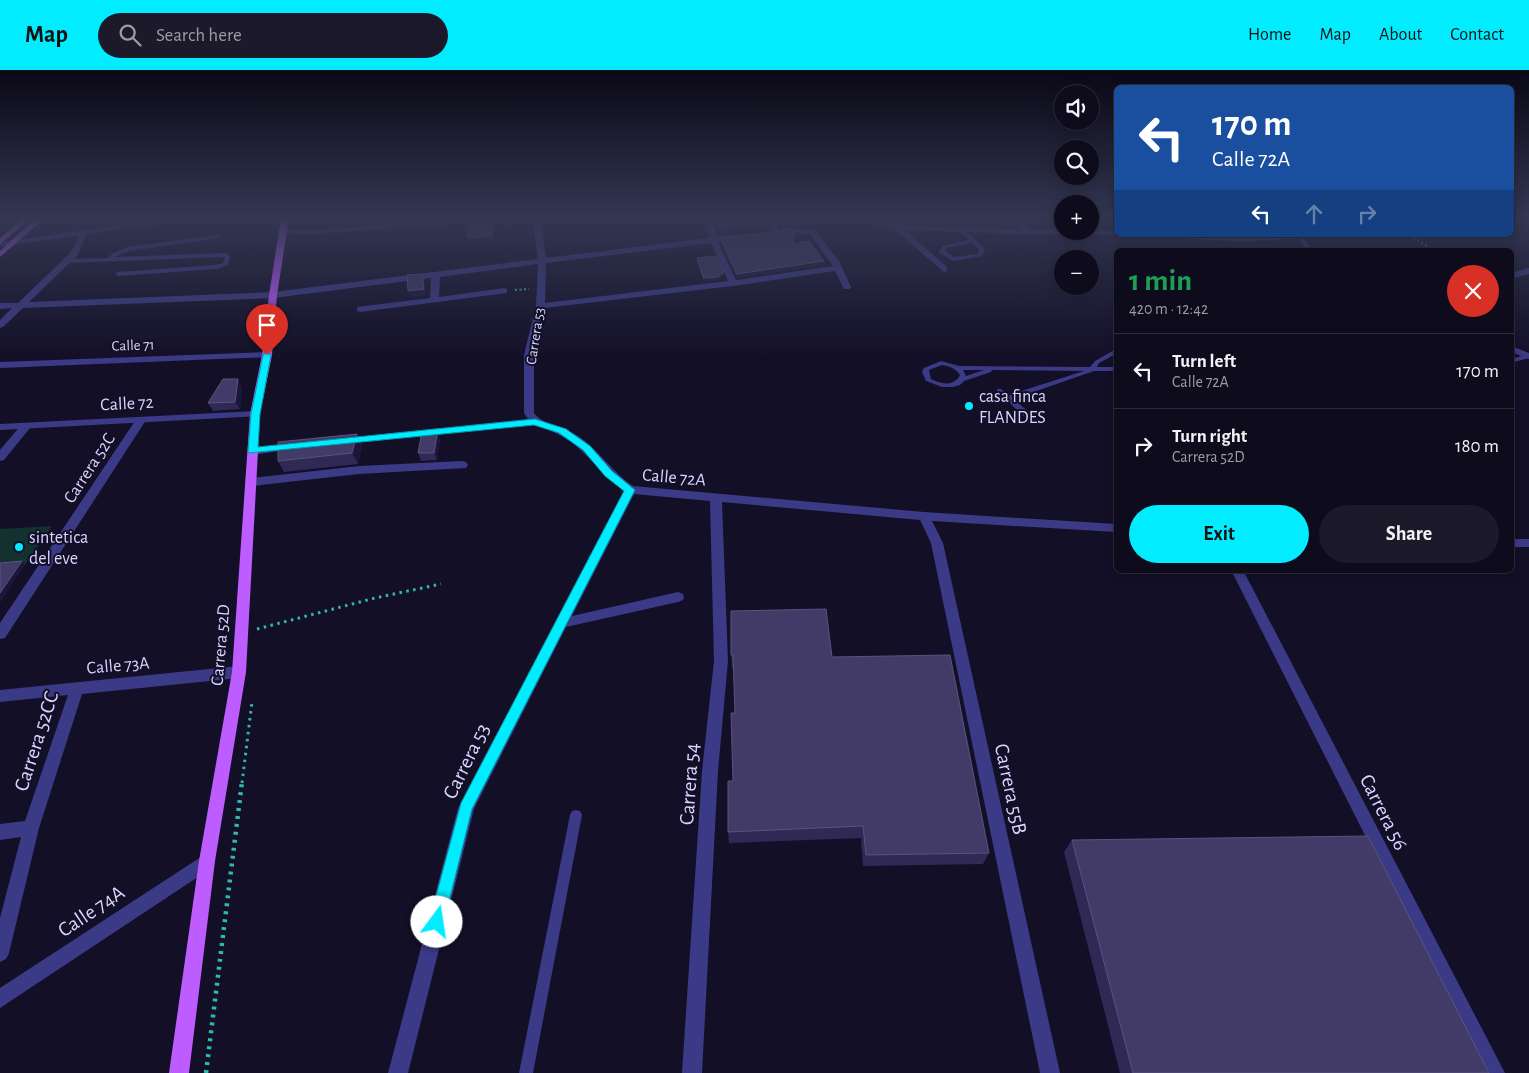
<!DOCTYPE html>
<meta charset="utf-8">
<style>
:root{--surface:#0e0b1d;--page:#1c192a;--text:#f1f3f6;--muted:#9b9ba4;--line:#2e2b3b;--accent:#01edff}
body{margin:0;font-family:"Alegreya Sans",sans-serif;background:var(--page);color:var(--text);height:100vh;display:flex;flex-direction:column;font-size:19px;white-space:nowrap}
*{box-sizing:border-box;margin:0}
p{font-size:16px;color:var(--muted)}
.icon{flex:none;width:28px;height:28px;fill:none;stroke:currentColor;stroke-width:2;stroke-linecap:round;stroke-linejoin:round}
.map{position:relative;flex:1;overflow:hidden}
.sheet{position:absolute;left:1114px;top:178px;width:400px;height:325px;display:flex;flex-direction:column;background:var(--surface);border-radius:8px;box-shadow:0 2px 12px #0003,0 0 0 1px var(--line)}
.sheet>*{flex:none}
.hud{position:absolute;left:1114px;top:15px;width:400px;height:152px;border-radius:8px;box-shadow:0 2px 12px #0003,0 0 0 1px var(--line);background:#1a4fa0;color:#fff;overflow:hidden}
.controls{position:absolute;left:1054px;top:15px;display:grid;gap:10px}
.controls a{display:grid;place-items:center;width:45px;height:45px;border-radius:50%;background:var(--surface);box-shadow:0 2px 12px #0003,0 0 0 1px var(--line);font-size:25px}
.pin{position:absolute;display:grid;place-items:center;width:42px;height:42px;color:#fff;margin:-51px -21px;border-radius:50% 50% 50% 0;rotate:-45deg;box-shadow:0 0 5px #0007}
.pin .icon{rotate:45deg}
.me{position:absolute;width:55px;margin:-28px;rotate:14deg;stroke-linejoin:round;filter:drop-shadow(0 0 4px #0008)}
.turn{display:flex;align-items:center;gap:18px;height:105px;padding:0 15px;font-size:22px}
.turn .icon{width:65px;height:65px;stroke-width:2.5}
.turn b{display:block;font-size:35px;line-height:42px}
.lanes{display:flex;align-items:center;height:48px;padding:0 15px;background:#0003;justify-content:center;gap:25px;direction:ltr}
.lanes .off{opacity:.35}
.round{display:grid;place-items:center;flex:none;width:52px;height:52px;border-radius:26px;background:var(--page)}
.head{display:flex;align-items:center;justify-content:space-between;height:85px;padding:0 15px}
h1{font-size:30px;font-weight:700;line-height:38px;color:#1e9e55}
.primary-button{display:flex;gap:10px;margin-top:auto;padding:10px 15px}
.primary-button a{flex:1;height:58px;border-radius:30px;background:var(--accent);color:#111;font-size:20px;font-weight:700;line-height:58px;text-align:center}
.primary-button a+a{background:var(--page);color:var(--text)}
ul{padding:0;list-style:none}
li{display:flex;align-items:center;gap:15px;height:75px;padding:0 15px;border-top:1px solid var(--line)}
li div{flex:1}
li b{display:block;font-size:19px}
li em{font-style:normal}
header{display:flex;align-items:center;gap:30px;box-sizing:border-box;height:70px;padding:0 25px;background:var(--accent);color:#111}
header strong{font-size:24px}
nav{display:flex;gap:28px;margin-inline-start:auto;font-size:18px}
.search{width:350px;height:45px;background:var(--page);display:flex;align-items:center;gap:12px;box-sizing:border-box;padding:0 18px;border-radius:28px;color:var(--muted);font-size:19px}
.map>svg:first-child{display:block}
.green{fill:#12312f}
.lines{fill:none;stroke-linecap:round;stroke-linejoin:round}
.path-far2{stroke:#2fb9ac;stroke-width:2;stroke-dasharray:2 2.5;stroke-linecap:butt}
.path-far1{stroke:#2fb9ac;stroke-width:3;stroke-dasharray:2.5 4.5;stroke-linecap:butt}
.path{stroke:#2fb9ac;stroke-width:4.5;stroke-dasharray:3 5;stroke-linecap:butt}
.service{fill:#3b3a86;fill-rule:evenodd}
.pedestrian{fill:#3b3a86;fill-rule:evenodd}
.minor{fill:#3b3a86;fill-rule:evenodd}
.tertiary{fill:#3b3a86;fill-rule:evenodd}
.primary{fill:#bd5cff;fill-rule:evenodd}
.wall{fill:#302855}
.shaded-wall{fill:#1d163b}
.building{fill:#423b67;stroke:#5a537f}
.route{fill:#01edff;stroke:#019aa6}
.poi-dot{fill:#01edff;stroke:#130f27;stroke-width:2}
.labels{text-anchor:middle;stroke-width:4;stroke-linejoin:round;paint-order:stroke}
.far-street-label{font-size:15px;fill:#d9d5ff;stroke:#130f27}
.poi-label{font-size:18px;fill:#d9d5ff;stroke:#130f27;text-anchor:start}
.street-label{font-size:18px;fill:#d9d5ff;stroke:#130f27}
.near-street-label{font-size:21px;fill:#d9d5ff;stroke:#130f27}
</style>
<header>
<strong>Map</strong>
<div class="search"><svg class="icon" aria-label="search" viewBox="0 0 24 24"><circle cx="10" cy="10" r="6"/><path d="M15 15l6 6"/></svg>Search here</div>
<nav><a>Home</a><a>Map</a><a>About</a><a>Contact</a></nav>
</header>
<div class="map">
<svg width="1529" height="1003" viewBox="0 0 1529 1003">
<rect width="100%" height="100%" fill="#130f27"/>
<polygon class="green" points="52,456 25,495 0,497 0,459"/>
<g class="lines">
<g class="path-far2">
<polyline points="1410,165 1433,180"/>
<polyline points="515,220 529,219"/>
</g>
<g class="path-far1">
<polyline points="257,559 375,528 441,514"/>
<polyline points="242,713 252,632"/>
</g>
<polyline class="path" points="206,1003 242,712"/>
<g class="service">
<path d="M962,158L984,178L985,179L982,186L953,191L940,183L939,182L942,176L969,170L959,160ZM972,173L979,179L978,184L954,187L945,181L946,178Z"/>
<polygon points="217,165 220,167 219,168 129,181 115,187 225,183 230,186 228,195 217,199 118,206 115,204 118,202 216,195 223,193 225,188 224,187 66,193 63,191 66,189 108,188 113,183 128,177"/>
<polygon points="1300,165 1308,172 1311,180 1305,180 1303,174 1297,167"/>
<path d="M1116,279V284L1099,293L1097,297H1116V301H1094L1013,329L1034,346L1035,348L1031,350H1028L997,321V319H1001L1009,325L1084,301L992,300L991,302L964,311L960,315L953,317H942L926,311L922,302L924,298L941,291L959,296L1090,297L1095,291ZM942,295C949,296 955,298 960,305C954,317 941,314 931,309L929,300ZM963,300H984L966,306Z"/>
<polygon points="1529,284 1529,288 1511,293 1511,289"/>
<polygon points="576,740 580,741 582,745 533,1003 519,1003 570,745 572,741"/>
</g>
<polygon class="pedestrian" points="462,391 466,392 468,395 466,398 359,404 251,416 245,412 251,408 359,396"/>
<g class="minor">
<path d="M170,148H194L87,164L77,186L29,232L273,222L538,189L533,150L530,148H591L587,150L541,151L546,188L709,168L705,148H713L717,167L736,165L740,167L736,169L718,172L736,210L833,196L810,164L787,162L773,164L769,148H777L779,159L787,158L815,160L839,191L851,217L850,219H844L835,201L733,216L544,238L534,285V343C543,355 565,358 578,366C599,380 612,402 633,416L924,442L1116,454V462L932,451L943,473L1060,1003H1040L931,473L920,450L722,432L728,591L718,701L702,1003H682L702,701L714,591L710,431L634,424L572,546L678,522L683,524L684,527L683,530L678,532L566,557L474,739L408,1003H388L458,738L624,421L572,372L552,361L535,355L345,374L340,371L345,368L528,349L524,343V285L536,236L538,194L440,207L439,227L504,218L507,219V223L360,242L357,241V237L430,228L431,208L273,228L23,238L3,257L0,258V250L12,238L0,239V233H18L70,183L79,166L0,176V172ZM711,173L728,211L545,233L546,193Z"/>
<polygon points="464,148 505,148 501,150 315,164 284,163 280,161 284,159 315,160"/>
<path d="M859,148C875,148 890,154 906,155C943,158 982,158 1019,159L1018,148H1026L1027,159H1062V161H1116L1118,165L1028,164L1024,165L1020,164L905,160L947,197V201L944,202L894,159L870,153Z"/>
<polygon points="1155,165 1243,168 1324,165 1320,167 1243,172 1159,167"/>
<polygon points="1529,198 1529,204 1511,209 1511,203"/>
<polygon points="1511,276 1529,283 1529,289 1511,282"/>
<polygon points="267,282 270,283 270,287 0,298 0,292"/>
<polygon points="141,347 146,350 5,568 0,569 0,553 137,348"/>
<polygon points="26,353 31,356 30,358 4,390 0,391 0,380 22,354"/>
<polygon points="295,373 300,376 299,378 253,385 248,381 253,377"/>
<rect x="1511" y="469" width="18" height="8"/>
<polygon points="1231,500 1243,500 1505,1003 1485,1003"/>
<polygon points="239,596 244,598 246,602 244,606 239,608 82,624 39,758 9,883 6,889 0,892 0,848 21,767 0,770 0,754 25,751 68,625 0,632 0,620"/>
<polygon points="207,783 213,785 215,791 213,797 0,938 0,918"/>
</g>
<polygon class="tertiary" points="255,341 259,342 260,344 259,346 0,360 0,354"/>
<g class="primary">
<polygon points="23,148 32,148 0,174 0,168"/>
<polygon points="36,148 45,148 0,187 0,181"/>
<polygon points="281,148 289,148 277,225 272,285 260,344 246,602 215,791 189,1003 169,1003 199,791 232,602 250,344 262,285 269,225"/>
</g>
</g>
<g class="wall">
<polygon points="715,148 734,148 735,152 770,153 770,158 718,164"/>
<polygon points="780,149 798,150 797,158 781,157"/>
<polygon points="795,165 793,174 824,191 824,195 737,208 721,173 721,168"/>
<polygon points="697,188 724,202 724,206 719,210 704,212 697,192"/>
<polygon points="242,317 240,339 213,341 208,333"/>
<polygon points="357,364 362,375 358,394 284,402 278,391"/>
<polygon points="440,367 437,390 421,391 418,383"/>
<polygon points="731,585 832,587 989,783 983,794 863,796 861,768 729,773 728,762 733,711 735,643 733,598 732,598"/>
<polygon points="1072,770 1489,1003 1120,1003 1064,782"/>
</g>
<g class="shaded-wall">
<polygon points="492,148 493,154 494,173 470,175 468,168"/>
<polygon points="770,153 770,158 718,164 718,158"/>
<polygon points="824,191 824,195 737,208 737,204"/>
<polygon points="724,202 724,206 719,210 704,212 704,208"/>
<polygon points="422,204 424,211 426,226 411,228 408,221"/>
<polygon points="238,309 242,317 240,339 235,332"/>
<polygon points="438,359 440,367 437,390 434,383"/>
<polygon points="357,364 362,375 358,394 352,383"/>
<polygon points="22,491 25,495 0,533 0,523"/>
</g>
<g class="building">
<polygon points="475,148 492,148 492,166 468,168 469,149"/>
<polygon points="716,148 734,148 735,152 769,148 770,153 718,158"/>
<polygon points="780,149 784,149 798,150 797,154 781,154"/>
<polygon points="787,160 795,160 792,174 809,171 824,191 737,204 721,168"/>
<polygon points="716,186 724,202 718,207 704,208 697,188"/>
<polygon points="422,204 424,219 408,221 407,205"/>
<polygon points="223,309 238,309 235,332 208,333"/>
<polygon points="438,359 434,383 418,383 422,361"/>
<polygon points="357,364 352,383 278,391 278,372"/>
<polygon points="22,491 0,523 0,493"/>
<polygon points="826,539 832,587 950,585 989,783 866,785 863,756 728,762 728,711 733,711 731,643 735,643 733,585 731,585 731,541"/>
<polygon points="1368,766 1489,1003 1133,1003 1072,770"/>
</g>
<linearGradient id="sky" x2="0" y2="1"><stop stop-color="#0a0815"/><stop offset="0.51" stop-color="#333752"/><stop offset="1" stop-color="#333752" stop-opacity="0"/></linearGradient>
<rect width="1529" height="289" fill="url(#sky)"/>
<polygon class="route" points="267,282 271,285 260,344 258,377 535,349 566,359 590,376 612,401 635,420 472,739 444,852 442,857 437,859 431,857 429,852 461,733 624,421 605,406 583,380 559,363 534,355 249,383 248,381 251,344 263,285"/>
<g class="poi-dot">
<circle cx="969" cy="336" r="5"/>
<circle cx="19" cy="477" r="5"/>
</g>
<g class="labels">
<g class="far-street-label">
<text transform="translate(535 266) rotate(-81)" y="5">Carrera 53</text>
<text transform="translate(133 275) rotate(-2)" y="5">Calle 71</text>
</g>
<g class="poi-label">
<text x="979" y="332">casa finca<tspan x="979" dy="21">FLANDES</tspan></text>
<text x="29" y="473">sintetica<tspan x="29" dy="21">del eve</tspan></text>
</g>
<g class="street-label">
<text transform="translate(127 333) rotate(-3)" y="6">Calle 72</text>
<text transform="translate(89 398) rotate(-57)" y="6">Carrera 52C</text>
<text transform="translate(674 407) rotate(5)" y="6">Calle 72A</text>
<text transform="translate(220 575) rotate(-85)" y="6">Carrera 52D</text>
<text transform="translate(118 595) rotate(-5)" y="6">Calle 73A</text>
</g>
<g class="near-street-label">
<text transform="translate(36 671) rotate(-72)" y="7">Carrera 52CC</text>
<text transform="translate(466 691) rotate(-64)" y="7">Carrera 53</text>
<text transform="translate(689 714) rotate(-86)" y="7">Carrera 54</text>
<text transform="translate(1011 719) rotate(78)" y="7">Carrera 55B</text>
<text transform="translate(1384 742) rotate(63)" y="7">Carrera 56</text>
<text transform="translate(91 841) rotate(-34)" y="7">Calle 74A</text>
</g>
</g>
</svg>
<div class="controls">
<a><svg class="icon" aria-label="sound" viewBox="0 0 24 24"><path d="M4 9h4l5-4v14l-5-4H4zM17 9q2 3 0 6"/></svg></a>
<a><svg class="icon" aria-label="search" viewBox="0 0 24 24"><circle cx="10" cy="10" r="6"/><path d="M15 15l6 6"/></svg></a>
<a>+</a>
<a>−</a>
</div>
<div class="pin" style="left:267px;top:285px;background:#d93025"><svg class="icon" aria-label="arrive" viewBox="0 0 24 24"><path d="M6 21V4h12l-3 4 3 4H6"/></svg></div>
<svg class="me" style="left:437px;top:852px" viewBox="-20 -20 40 40"><circle r="19" fill="#fff"/><path d="M0-13L10 11 0 6-10 11z" fill="#01edff"/></svg>
<div class="hud">
<div class="turn"><svg class="icon" aria-label="left" viewBox="0 0 24 24"><path d="M17 20v-9H6M10 6l-5 5 5 5"/></svg><div><b>170 m</b>Calle 72A</div></div>
<div class="lanes"><svg class="icon" aria-label="left" viewBox="0 0 24 24"><path d="M17 20v-9H6M10 6l-5 5 5 5"/></svg><svg class="icon off" aria-label="ahead" viewBox="0 0 24 24"><path d="M12 20V5M6 11l6-6 6 6"/></svg><svg class="icon off" aria-label="right" viewBox="0 0 24 24"><path d="M7 20v-9h11M14 6l5 5-5 5"/></svg></div>
</div>
<section class="sheet">
<div class="head"><div><h1>1 min</h1><p>420 m · 12:42</p></div><a class="round" style="background:#d93025;color:#fff"><svg class="icon" aria-label="close" viewBox="0 0 24 24"><path d="M6 6l12 12M18 6L6 18"/></svg></a></div>
<ul>
<li><svg class="icon" aria-label="left" viewBox="0 0 24 24"><path d="M17 20v-9H6M10 6l-5 5 5 5"/></svg><div><b>Turn left</b><p>Calle 72A</p></div><em>170 m</em></li>
<li><svg class="icon" aria-label="right" viewBox="0 0 24 24"><path d="M7 20v-9h11M14 6l5 5-5 5"/></svg><div><b>Turn right</b><p>Carrera 52D</p></div><em>180 m</em></li>
</ul>
<div class="primary-button"><a>Exit</a><a>Share</a></div>
</section>
</div>
